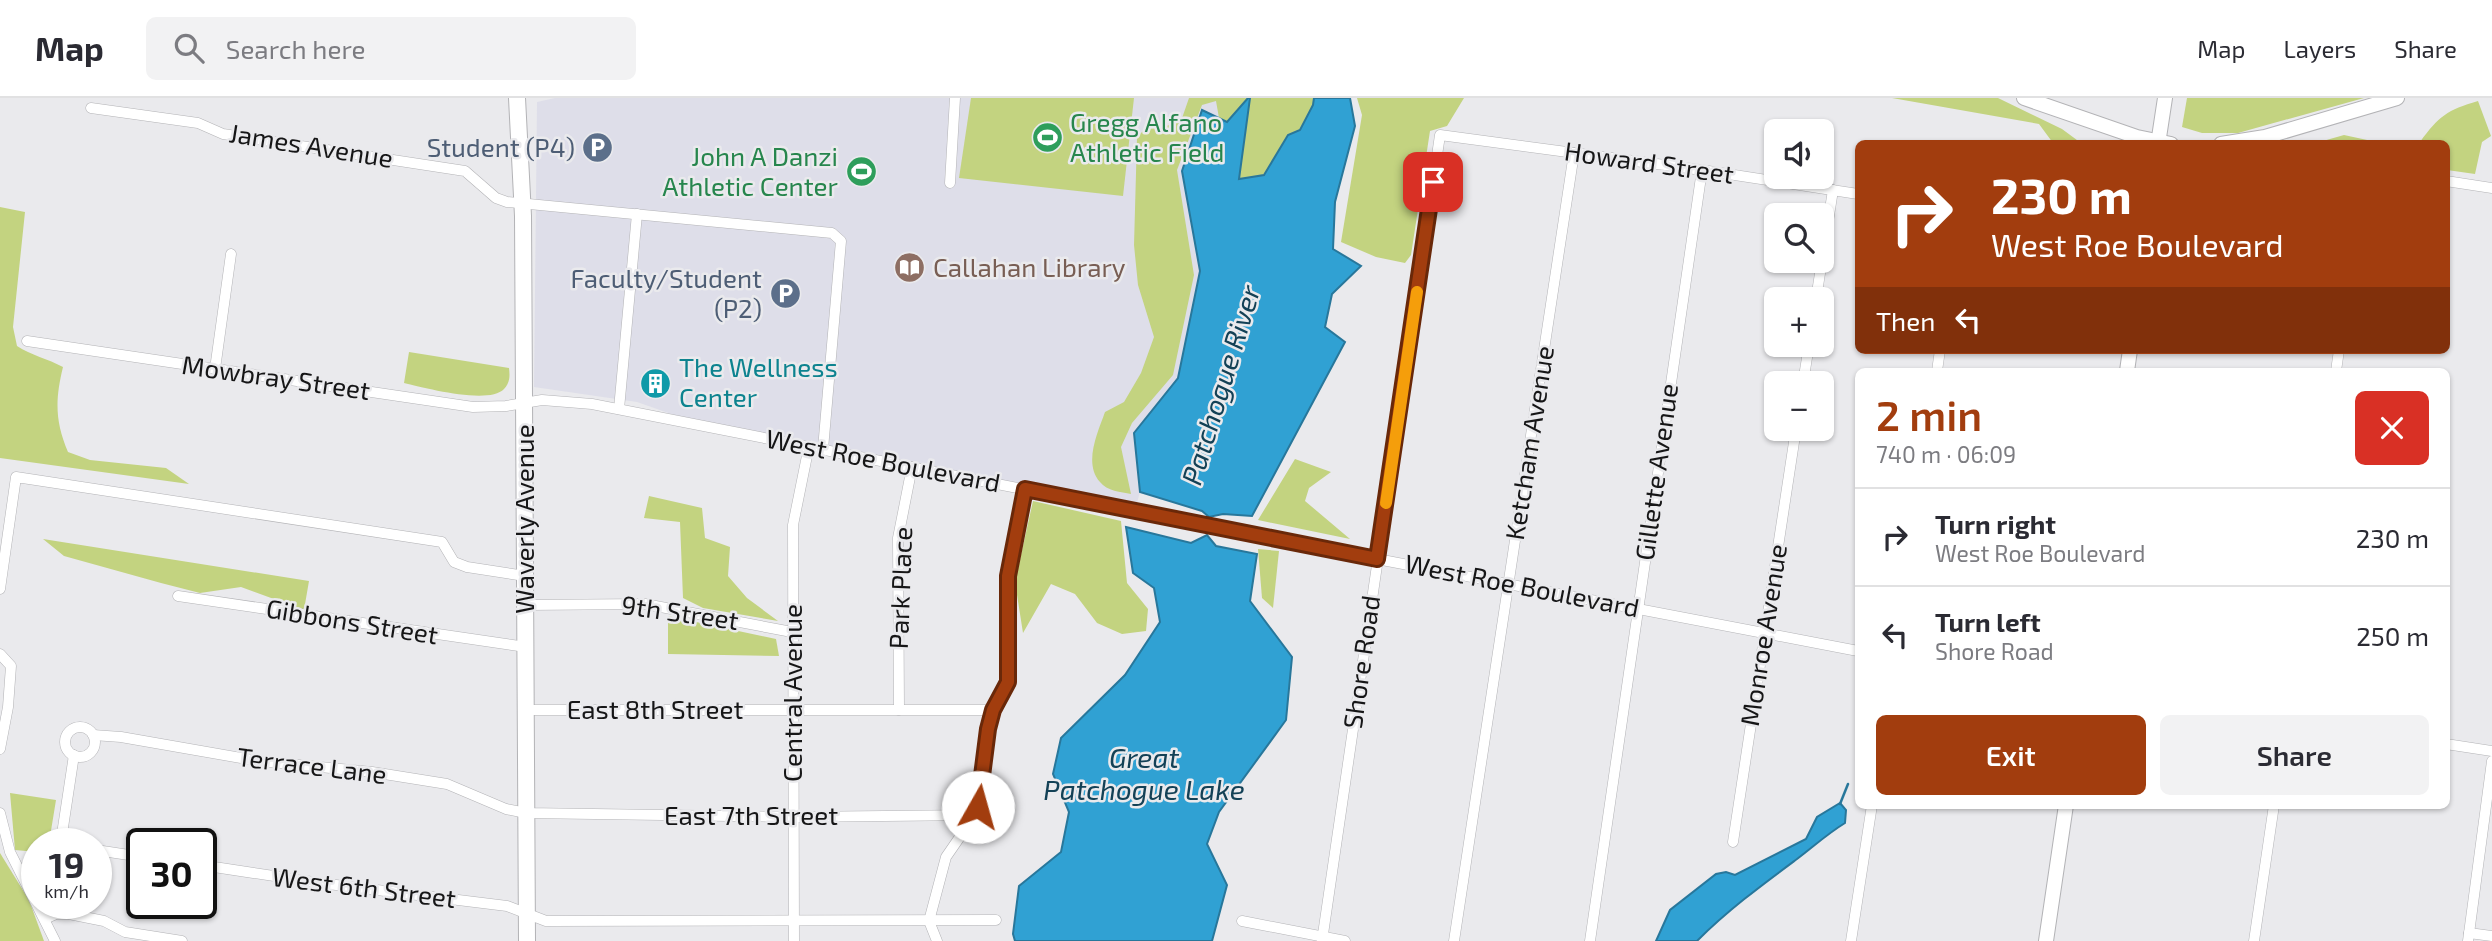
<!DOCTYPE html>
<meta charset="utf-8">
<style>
:root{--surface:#fff;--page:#f2f2f3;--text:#2b2b33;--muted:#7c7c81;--line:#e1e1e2;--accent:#a23d0e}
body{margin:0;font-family:"Exo 2",sans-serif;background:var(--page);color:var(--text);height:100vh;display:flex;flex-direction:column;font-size:26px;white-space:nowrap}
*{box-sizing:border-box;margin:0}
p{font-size:23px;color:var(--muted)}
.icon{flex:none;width:38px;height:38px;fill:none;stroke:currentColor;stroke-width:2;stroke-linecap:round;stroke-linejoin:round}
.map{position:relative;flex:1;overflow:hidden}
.side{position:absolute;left:1855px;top:270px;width:595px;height:441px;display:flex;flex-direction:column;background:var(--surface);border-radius:10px;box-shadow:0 2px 5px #0004}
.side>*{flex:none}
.guide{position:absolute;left:1855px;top:42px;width:595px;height:214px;border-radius:10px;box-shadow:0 2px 5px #0004;background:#a23d0e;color:#fff;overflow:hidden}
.tools{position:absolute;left:1764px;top:21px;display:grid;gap:14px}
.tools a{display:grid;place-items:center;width:70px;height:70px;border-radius:10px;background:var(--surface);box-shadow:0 2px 5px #0004;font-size:35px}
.speed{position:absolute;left:21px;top:730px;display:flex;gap:14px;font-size:35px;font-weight:700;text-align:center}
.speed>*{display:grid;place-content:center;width:91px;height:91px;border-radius:50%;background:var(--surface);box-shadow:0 2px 5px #0004;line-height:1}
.speed small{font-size:18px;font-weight:400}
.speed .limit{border:4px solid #111;border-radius:10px;background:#fff;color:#111}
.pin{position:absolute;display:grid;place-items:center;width:60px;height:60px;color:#fff;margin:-30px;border-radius:14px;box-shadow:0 4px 10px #0006}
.me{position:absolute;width:77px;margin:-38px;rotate:7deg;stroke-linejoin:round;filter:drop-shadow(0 0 5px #0008)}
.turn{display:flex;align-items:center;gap:24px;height:147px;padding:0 21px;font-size:32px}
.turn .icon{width:91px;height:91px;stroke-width:2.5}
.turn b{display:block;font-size:49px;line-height:60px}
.then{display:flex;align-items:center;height:66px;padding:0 21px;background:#0003;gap:14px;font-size:26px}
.round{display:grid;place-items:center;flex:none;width:74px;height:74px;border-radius:10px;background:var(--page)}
.overview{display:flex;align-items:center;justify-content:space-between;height:119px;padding:0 21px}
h1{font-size:42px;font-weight:600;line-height:52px;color:var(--accent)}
.action{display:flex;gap:14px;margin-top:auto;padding:14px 21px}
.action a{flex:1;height:80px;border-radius:10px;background:var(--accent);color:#fff;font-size:28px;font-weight:600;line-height:80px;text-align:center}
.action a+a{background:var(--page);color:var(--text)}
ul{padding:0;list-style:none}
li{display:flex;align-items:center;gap:21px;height:98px;padding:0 21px;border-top:2px solid var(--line)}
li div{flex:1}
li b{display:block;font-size:26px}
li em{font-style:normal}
header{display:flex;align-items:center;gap:42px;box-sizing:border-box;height:98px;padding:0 35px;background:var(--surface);border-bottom:2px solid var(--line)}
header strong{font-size:33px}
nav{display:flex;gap:38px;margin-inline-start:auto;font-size:24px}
.search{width:490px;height:63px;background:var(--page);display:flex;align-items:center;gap:18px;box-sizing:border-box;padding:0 24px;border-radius:10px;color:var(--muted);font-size:26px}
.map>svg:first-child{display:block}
.built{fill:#dedee9}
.green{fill:#c3d380}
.water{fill:#30a1d3;stroke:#28779b;stroke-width:2}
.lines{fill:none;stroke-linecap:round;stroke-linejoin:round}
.stream{stroke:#28779b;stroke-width:2.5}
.street-casing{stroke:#b3b3b6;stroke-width:11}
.secondary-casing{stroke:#b3b3b6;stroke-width:16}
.primary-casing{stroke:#b3b3b6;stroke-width:18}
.street{stroke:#fff;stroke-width:10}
.secondary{stroke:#fff;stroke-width:14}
.primary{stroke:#fff;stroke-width:16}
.route-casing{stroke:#692809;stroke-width:18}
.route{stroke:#a23d0e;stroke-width:12}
.slow{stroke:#f59e0b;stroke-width:12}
.labels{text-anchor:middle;stroke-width:5;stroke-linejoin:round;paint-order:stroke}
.leisure-label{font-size:26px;fill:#27864d;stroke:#eaeaed;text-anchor:start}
.street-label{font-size:26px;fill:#161617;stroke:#eaeaed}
.service-label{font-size:26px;fill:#4e5e75;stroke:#eaeaed;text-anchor:end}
.education-label{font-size:26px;fill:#785e54;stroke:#eaeaed;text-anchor:start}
.culture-label{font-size:26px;fill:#0d838f;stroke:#eaeaed;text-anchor:start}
.water-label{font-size:28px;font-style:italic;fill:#134156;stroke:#eaeaed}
</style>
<header>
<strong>Map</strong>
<div class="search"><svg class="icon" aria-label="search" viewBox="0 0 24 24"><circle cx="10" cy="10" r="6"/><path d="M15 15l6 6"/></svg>Search here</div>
<nav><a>Map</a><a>Layers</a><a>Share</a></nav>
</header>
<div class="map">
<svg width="2492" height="843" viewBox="0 0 2492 843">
<rect width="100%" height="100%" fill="#eaeaed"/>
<polygon class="built" points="555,0 1248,0 1227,24 1202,13 1182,73 1200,173 1178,280 1134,335 1140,394 1135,412 714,331 637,304 534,289 537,4"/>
<g class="green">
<polygon points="971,0 1134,0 1123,98 959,80"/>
<path d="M1189,0H1248L1227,24L1219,20L1216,3L1202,7L1177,72L1194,177L1173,277L1132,325L1121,349L1131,396C1121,394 1107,393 1100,384C1083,365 1098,334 1105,314L1124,304L1141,275L1154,239L1138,187L1134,147L1137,39L1145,31L1163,29L1181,23Z"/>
<polygon points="1250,0 1314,0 1313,7 1300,32 1288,37 1264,77 1238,81"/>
<polygon points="1357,0 1464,0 1447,28 1430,33 1411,157 1405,165 1376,159 1341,144 1362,17"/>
<polygon points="1892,0 1998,0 2062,31 2081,45 2053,45 2039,26"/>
<polygon points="2187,0 2364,0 2238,35 2202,35 2182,29"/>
<path d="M2478,3L2491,38L2482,44L2475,76L2447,72L2446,46L2316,45L2344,37L2381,45L2420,44C2439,18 2447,12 2478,3Z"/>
<path d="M0,109L25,114L13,229L17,248C31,257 48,261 63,269C55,302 55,323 68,354L90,362L166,370L189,386L0,360Z"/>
<path d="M409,254L509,270C510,278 510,285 504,291C489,307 425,290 404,285Z"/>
<polygon points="1295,361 1331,374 1309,390 1305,403 1350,441 1258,422"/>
<polygon points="649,398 702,410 705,440 730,449 728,478 747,500 778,523 703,510 683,500 680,424 644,420"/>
<polygon points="1033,403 1121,423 1127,485 1148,511 1146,533 1122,536 1097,525 1075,496 1051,486 1023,535 1015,484"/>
<polygon points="43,441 309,483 304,512 241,489 200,495 161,485 64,458"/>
<polygon points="1258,451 1279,453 1273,510 1262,500"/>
<polygon points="668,518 776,541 779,558 668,556"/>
<polygon points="10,695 56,702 49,745 37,746 37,754 15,752"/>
<polygon points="0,755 29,802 44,843 0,843"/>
</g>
<g class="water">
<polygon points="1248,0 1250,0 1239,81 1264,77 1288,37 1300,32 1313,7 1314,0 1350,0 1355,28 1335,104 1333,151 1361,168 1332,196 1325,229 1345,244 1252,418 1223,416 1209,419 1202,413 1140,394 1134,335 1178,280 1200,173 1182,73 1202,12 1227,24"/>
<polygon points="1126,429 1191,445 1207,437 1216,448 1257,456 1250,503 1292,559 1286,622 1219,714 1207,746 1227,787 1212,843 1015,843 1013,836 1019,788 1061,754 1069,714 1053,676 1061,640 1125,577 1160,524 1154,490 1133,475"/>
<path d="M1840,705L1846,712L1845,725C1827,736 1813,749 1797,761C1762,787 1728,812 1697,843H1656L1670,812L1716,776L1726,774L1735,777L1806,741L1817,719Z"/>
</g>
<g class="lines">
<polyline class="stream" points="1840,706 1848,686"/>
<defs>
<g id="street">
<polyline points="91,10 198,25 223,36 465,73 496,100 507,104 832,135 841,143 823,351"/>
<polyline points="2446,83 2492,90"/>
<polyline points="950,85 955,0"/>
<polyline points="1816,201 1833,92"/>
<polyline points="27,243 473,309 506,308 542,302 592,306 1377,461 1858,553"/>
<polyline points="215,271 231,156"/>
<polyline points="1937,273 1940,252"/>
<polyline points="2336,273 2339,252"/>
<polyline points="1803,285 1809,247"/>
<polyline points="619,311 637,116"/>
<polyline points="0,491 16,379 442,444 454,464 467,469 525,478"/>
<polyline points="178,498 526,549"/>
<polyline points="525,507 645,506 792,534"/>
<polyline points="0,556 11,568 8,609 0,651"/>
<polyline points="526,612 993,612"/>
<polyline points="899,612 898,440 912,369"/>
<circle cx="80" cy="644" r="15"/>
<polyline points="93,637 121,639 258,663 372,674 447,686 506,711 526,715 794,719 975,717"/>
<polyline points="2446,646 2492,653"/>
<polyline points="0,715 10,754 55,843"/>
<polyline points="62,736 74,657"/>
<polyline points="1733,744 1796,331"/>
<polyline points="96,752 142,759"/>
<polyline points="201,767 320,785 507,808 546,823 996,822"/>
<polyline points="45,821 56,816 69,816 104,823 125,834 182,843"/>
<polyline points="1242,823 1345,843"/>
<polyline points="2469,835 2492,838"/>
<polyline points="794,843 793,427 809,348"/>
<polyline points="937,843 929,823 946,759 975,717 987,631 993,612 1008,584 1008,478 1025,391"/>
<polyline points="1322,843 1440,37 1702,72 1858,96"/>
<polyline points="1454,843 1574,55"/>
<polyline points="1590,843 1702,72"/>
<polyline points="1851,843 1872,707"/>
<polyline points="2254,843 2274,707"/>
<polyline points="2468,843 2492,663"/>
</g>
<g id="secondary">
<polyline points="2024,0 2137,39 2171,46"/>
<polyline points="2158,46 2165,0"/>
<polyline points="2221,46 2265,39 2397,0"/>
<polyline points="2127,273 2130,252"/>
<polyline points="2046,843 2066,707"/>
</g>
<polyline id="primary" points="517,0 523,118 527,843"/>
</defs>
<use href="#street" class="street-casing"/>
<use href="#secondary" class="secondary-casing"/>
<use href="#primary" class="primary-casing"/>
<use href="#street" class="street"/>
<use href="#secondary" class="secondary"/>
<use href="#primary" class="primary"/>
</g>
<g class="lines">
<defs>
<polyline id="route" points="978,709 988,631 993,612 1008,584 1008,478 1025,391 1377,461 1433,84"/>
</defs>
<use href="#route" class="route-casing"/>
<use href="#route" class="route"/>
<polyline class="slow" points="1386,405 1417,194"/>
</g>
<defs>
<symbol id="stadium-disc" viewBox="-11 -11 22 22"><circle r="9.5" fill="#2e9e5b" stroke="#eaeaed"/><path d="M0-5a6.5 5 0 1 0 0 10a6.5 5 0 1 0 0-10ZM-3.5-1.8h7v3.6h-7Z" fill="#fff"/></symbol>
<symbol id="parking-disc" viewBox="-11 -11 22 22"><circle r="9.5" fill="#5c6f8a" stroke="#eaeaed"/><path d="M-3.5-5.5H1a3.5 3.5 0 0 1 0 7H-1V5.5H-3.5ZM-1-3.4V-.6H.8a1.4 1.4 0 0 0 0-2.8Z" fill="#fff"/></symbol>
<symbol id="library-disc" viewBox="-11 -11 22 22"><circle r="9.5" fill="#8d6e63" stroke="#eaeaed"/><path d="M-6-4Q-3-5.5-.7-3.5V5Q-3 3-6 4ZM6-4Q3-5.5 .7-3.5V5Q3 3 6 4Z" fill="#fff"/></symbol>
<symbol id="building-disc" viewBox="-11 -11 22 22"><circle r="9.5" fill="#0f9aa8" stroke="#eaeaed"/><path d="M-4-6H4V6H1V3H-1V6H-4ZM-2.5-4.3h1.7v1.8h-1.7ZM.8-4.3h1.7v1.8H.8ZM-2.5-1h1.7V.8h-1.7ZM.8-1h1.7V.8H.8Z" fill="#fff"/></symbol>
</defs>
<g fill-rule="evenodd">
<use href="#stadium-disc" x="1030" y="22" width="35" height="35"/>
<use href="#parking-disc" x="580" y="32" width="35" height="35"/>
<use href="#stadium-disc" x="844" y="56" width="35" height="35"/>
<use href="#library-disc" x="892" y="152" width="35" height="35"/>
<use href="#parking-disc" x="768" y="178" width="35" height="35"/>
<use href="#building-disc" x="638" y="268" width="35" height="35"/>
</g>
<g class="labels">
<g class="leisure-label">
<text x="1070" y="34">Gregg Alfano<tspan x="1070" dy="30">Athletic Field</tspan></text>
<text x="838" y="68" text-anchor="end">John A Danzi<tspan x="838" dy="30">Athletic Center</tspan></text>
</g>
<g class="street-label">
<text transform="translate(311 48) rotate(9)" y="9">James Avenue</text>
<text transform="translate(1649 65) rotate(8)" y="9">Howard Street</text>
<text transform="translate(276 280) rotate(8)" y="9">Mowbray Street</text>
<text transform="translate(1530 345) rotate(-81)" y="9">Ketcham Avenue</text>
<text transform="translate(883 363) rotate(11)" y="9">West Roe Boulevard</text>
<text transform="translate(1657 374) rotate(-82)" y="9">Gillette Avenue</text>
<text transform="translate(525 421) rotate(-90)" y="9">Waverly Avenue</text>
<text transform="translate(1522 488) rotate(11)" y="9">West Roe Boulevard</text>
<text transform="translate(901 490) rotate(-88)" y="9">Park Place</text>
<text transform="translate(680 515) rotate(8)" y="9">9th Street</text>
<text transform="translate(352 524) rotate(9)" y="9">Gibbons Street</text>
<text transform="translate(1764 537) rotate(-81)" y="9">Monroe Avenue</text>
<text transform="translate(1362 564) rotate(-82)" y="9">Shore Road</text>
<text transform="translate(793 595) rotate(-90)" y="9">Central Avenue</text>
<text x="655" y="621">East 8th Street</text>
<text transform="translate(312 668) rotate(7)" y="9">Terrace Lane</text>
<text x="751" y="727">East 7th Street</text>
<text transform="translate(364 790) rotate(7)" y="9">West 6th Street</text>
</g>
<g class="service-label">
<text x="575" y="59">Student (P4)</text>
<text x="762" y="190">Faculty/Student<tspan x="762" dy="30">(P2)</tspan></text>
</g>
<g class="education-label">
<text x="933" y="179">Callahan Library</text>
</g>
<g class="culture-label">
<text x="679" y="279">The Wellness<tspan x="679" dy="30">Center</tspan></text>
</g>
<g class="water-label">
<text transform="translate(1221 287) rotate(-73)" y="10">Patchogue River</text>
<text x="1144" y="670">Great<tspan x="1144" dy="32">Patchogue Lake</tspan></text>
</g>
</g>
</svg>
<div class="tools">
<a><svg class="icon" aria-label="sound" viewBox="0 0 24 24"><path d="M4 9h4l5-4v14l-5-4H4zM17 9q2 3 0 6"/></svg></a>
<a><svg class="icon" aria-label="search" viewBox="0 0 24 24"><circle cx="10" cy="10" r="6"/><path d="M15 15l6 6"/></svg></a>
<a>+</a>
<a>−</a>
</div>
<div class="speed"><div>19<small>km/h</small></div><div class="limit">30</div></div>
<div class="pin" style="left:1433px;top:84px;background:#d93025"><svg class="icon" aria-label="arrive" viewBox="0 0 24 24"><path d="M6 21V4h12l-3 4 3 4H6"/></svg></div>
<svg class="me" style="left:978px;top:709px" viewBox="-20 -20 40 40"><circle r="19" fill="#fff"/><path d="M0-13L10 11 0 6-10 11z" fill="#a23d0e"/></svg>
<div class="guide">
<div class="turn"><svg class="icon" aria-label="right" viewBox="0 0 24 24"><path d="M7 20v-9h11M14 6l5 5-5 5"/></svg><div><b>230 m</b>West Roe Boulevard</div></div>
<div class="then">Then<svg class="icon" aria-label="left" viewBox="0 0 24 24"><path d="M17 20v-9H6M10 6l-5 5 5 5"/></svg></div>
</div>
<section class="side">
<div class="overview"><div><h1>2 min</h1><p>740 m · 06:09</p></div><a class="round" style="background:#d93025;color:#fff"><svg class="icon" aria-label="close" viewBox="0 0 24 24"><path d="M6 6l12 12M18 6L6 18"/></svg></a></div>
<ul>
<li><svg class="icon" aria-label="right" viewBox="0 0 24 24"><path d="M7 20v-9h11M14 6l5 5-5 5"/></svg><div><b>Turn right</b><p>West Roe Boulevard</p></div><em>230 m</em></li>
<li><svg class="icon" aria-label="left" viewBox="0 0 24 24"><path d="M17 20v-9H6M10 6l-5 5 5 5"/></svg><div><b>Turn left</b><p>Shore Road</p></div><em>250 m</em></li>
</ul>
<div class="action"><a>Exit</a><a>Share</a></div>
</section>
</div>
